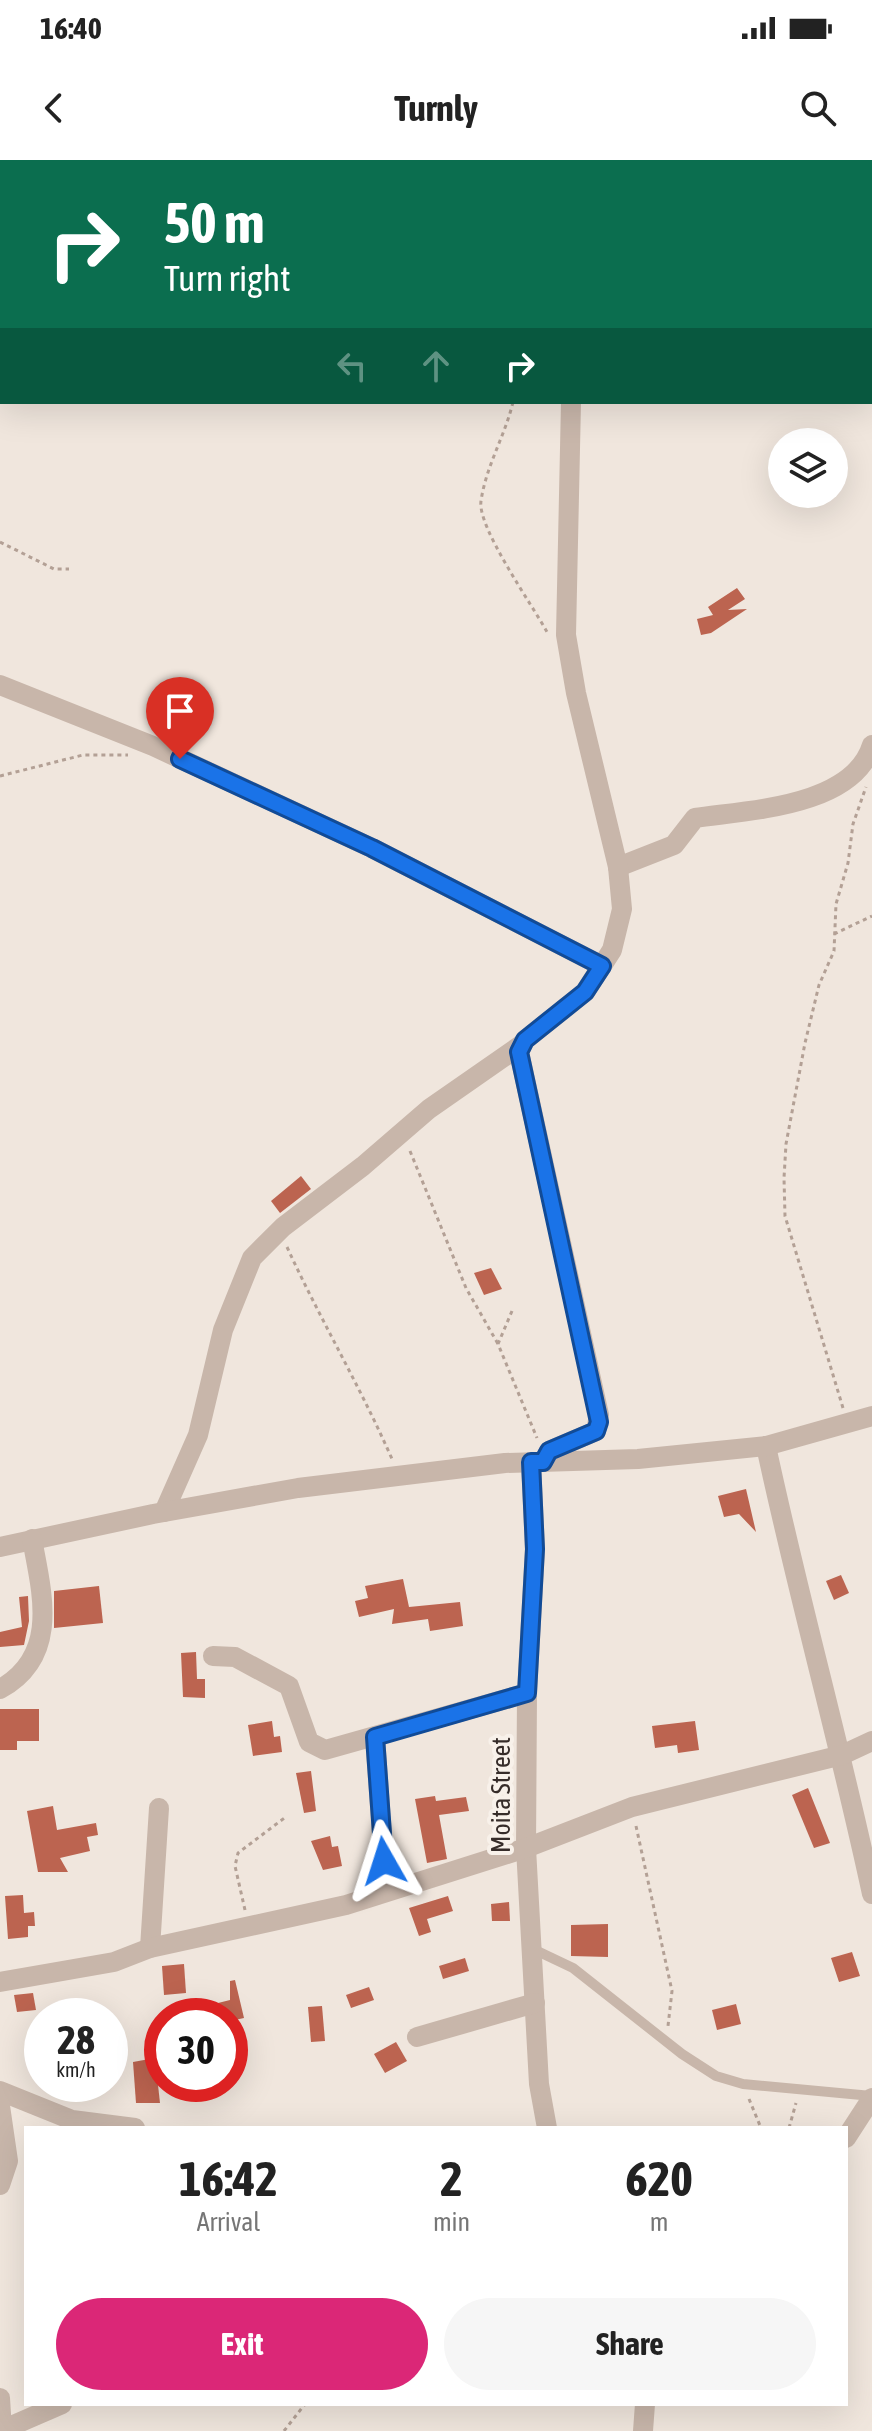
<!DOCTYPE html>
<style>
:root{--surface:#fff;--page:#f6f6f6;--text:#222;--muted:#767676;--accent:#db2777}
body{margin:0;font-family:"Asap Condensed",sans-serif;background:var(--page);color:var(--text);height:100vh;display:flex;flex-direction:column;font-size:30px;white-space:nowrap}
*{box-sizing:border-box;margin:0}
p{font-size:26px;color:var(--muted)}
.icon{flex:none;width:44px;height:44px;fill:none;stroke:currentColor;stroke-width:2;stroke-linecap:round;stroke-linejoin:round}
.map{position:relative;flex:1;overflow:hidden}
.sheet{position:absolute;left:24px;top:1966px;width:824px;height:280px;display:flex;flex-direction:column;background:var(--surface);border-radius:0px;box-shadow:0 8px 32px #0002}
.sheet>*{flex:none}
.guide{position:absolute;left:0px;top:0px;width:872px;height:244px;box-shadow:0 8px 32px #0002;background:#0b6e4f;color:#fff;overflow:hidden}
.buttons{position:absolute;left:768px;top:268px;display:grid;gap:16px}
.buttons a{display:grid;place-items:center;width:80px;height:80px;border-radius:50%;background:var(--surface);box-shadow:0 8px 32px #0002;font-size:40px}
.speed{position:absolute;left:24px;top:1838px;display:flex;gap:16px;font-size:40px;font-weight:700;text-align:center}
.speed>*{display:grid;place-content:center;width:104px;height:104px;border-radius:50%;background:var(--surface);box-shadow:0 8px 32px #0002;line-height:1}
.speed small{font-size:20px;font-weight:400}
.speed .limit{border:12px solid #d22;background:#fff;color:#111}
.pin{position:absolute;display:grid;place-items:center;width:68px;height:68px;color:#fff;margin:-82px -34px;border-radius:50% 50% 50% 0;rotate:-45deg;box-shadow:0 0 8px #0007}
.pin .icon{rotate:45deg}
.me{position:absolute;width:88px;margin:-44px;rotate:354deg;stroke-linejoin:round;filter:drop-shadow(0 0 6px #0008)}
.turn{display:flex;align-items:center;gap:28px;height:168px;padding:0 32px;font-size:36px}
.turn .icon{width:104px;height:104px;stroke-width:2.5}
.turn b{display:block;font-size:56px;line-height:68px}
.lanes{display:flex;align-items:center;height:76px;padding:0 32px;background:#0003;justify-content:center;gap:40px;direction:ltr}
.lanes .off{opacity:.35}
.eta{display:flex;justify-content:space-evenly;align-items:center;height:136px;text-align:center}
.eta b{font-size:48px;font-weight:700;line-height:56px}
.primary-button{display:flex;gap:16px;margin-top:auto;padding:16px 32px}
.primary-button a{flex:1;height:92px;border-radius:48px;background:var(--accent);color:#fff;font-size:32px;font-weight:700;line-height:92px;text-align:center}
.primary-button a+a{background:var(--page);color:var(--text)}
.status{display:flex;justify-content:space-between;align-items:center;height:56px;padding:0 40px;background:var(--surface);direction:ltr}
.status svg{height:22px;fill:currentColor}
header{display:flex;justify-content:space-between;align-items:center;height:104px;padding:0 32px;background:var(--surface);font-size:36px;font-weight:700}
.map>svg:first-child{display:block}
.building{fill:#bc6450}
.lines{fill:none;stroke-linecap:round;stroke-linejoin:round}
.path{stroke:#b3a095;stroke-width:3;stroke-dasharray:4 4;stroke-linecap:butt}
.service{stroke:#c8b6aa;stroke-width:10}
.minor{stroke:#c8b6aa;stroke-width:20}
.route-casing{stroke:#114b97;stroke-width:20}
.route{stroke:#1a73e8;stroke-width:14}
.labels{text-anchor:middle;stroke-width:8;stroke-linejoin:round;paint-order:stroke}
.street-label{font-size:26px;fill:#362c29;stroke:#f8f1ea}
</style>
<div class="status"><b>16:40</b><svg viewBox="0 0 49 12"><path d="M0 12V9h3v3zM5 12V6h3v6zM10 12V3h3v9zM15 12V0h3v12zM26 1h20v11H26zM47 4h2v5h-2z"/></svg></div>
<header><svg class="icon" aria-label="back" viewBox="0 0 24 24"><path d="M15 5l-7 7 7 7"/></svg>Turnly<svg class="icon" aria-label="search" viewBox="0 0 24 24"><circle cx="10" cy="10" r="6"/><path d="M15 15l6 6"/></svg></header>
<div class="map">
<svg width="872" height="2271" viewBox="0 0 872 2271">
<rect width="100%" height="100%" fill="#f0e6dd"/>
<g class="building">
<polygon points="737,428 745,439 728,450 747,449 711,473 701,475 697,459 713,455 708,447"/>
<polygon points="301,1016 311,1029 280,1053 271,1041"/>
<polygon points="491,1108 502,1129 484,1135 474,1113"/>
<polygon points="746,1329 756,1372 739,1354 724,1357 718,1336"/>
<polygon points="841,1415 849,1433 834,1440 826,1421"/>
<polygon points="403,1419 409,1447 460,1442 463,1466 430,1471 428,1459 392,1464 394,1449 359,1457 355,1441 368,1438 365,1426"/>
<polygon points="99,1426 103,1463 54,1468 54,1431"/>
<polygon points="28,1436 29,1461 24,1485 0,1487 0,1472 22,1467 19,1437"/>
<polygon points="196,1492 197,1519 205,1519 205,1538 183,1537 181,1493"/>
<polygon points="0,1549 39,1549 39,1581 17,1581 17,1590 0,1590"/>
<polygon points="272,1561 274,1577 280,1576 282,1592 253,1596 248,1565"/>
<polygon points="695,1561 699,1590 678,1593 677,1585 655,1588 652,1566"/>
<polygon points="311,1611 316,1651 304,1653 296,1613"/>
<polygon points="808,1628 830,1683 814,1688 792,1635"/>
<polygon points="435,1636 436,1641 466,1637 469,1651 439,1655 447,1699 427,1703 415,1639"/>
<polygon points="53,1646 57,1670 96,1663 98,1675 87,1677 90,1691 60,1698 68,1712 38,1712 27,1651"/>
<polygon points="330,1676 332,1687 338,1686 342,1706 323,1710 311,1681"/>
<polygon points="23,1735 24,1753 34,1752 35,1766 28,1766 28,1777 8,1779 5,1736"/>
<polygon points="448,1736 453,1751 427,1759 431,1772 419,1776 409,1748"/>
<polygon points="509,1742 510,1761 492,1761 491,1744"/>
<polygon points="608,1764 608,1797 571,1796 571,1765"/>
<polygon points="852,1792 860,1816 839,1822 831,1798"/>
<polygon points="465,1798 469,1811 443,1819 439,1806"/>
<polygon points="184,1804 186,1833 164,1835 162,1806"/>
<polygon points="235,1820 244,1858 230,1861 230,1856 187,1856 186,1851 230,1840 230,1821"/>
<polygon points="369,1827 374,1840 351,1848 346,1835"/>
<polygon points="33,1833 36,1850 17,1852 14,1835"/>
<polygon points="736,1844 741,1864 717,1870 712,1850"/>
<polygon points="322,1846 325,1881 311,1882 308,1847"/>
<polygon points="396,1882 407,1901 385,1913 374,1894"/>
<polygon points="155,1898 160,1943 136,1943 133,1902"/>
</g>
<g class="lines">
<g class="path">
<polyline points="250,0 252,2"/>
<polyline points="362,0 363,2"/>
<path d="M513,242C505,276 486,306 481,341C477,367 533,446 547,472"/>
<polyline points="0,382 54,409 69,409"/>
<polyline points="0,616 83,595 128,595"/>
<polyline points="834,774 872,756"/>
<polyline points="410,991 466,1128 498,1184"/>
<path d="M287,1087C320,1159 360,1226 392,1299"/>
<polyline points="512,1151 498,1184 537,1278"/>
<polyline points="843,1248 785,1056 784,1018 786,984 805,883 819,825 834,791 836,744 848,703 853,664 866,627"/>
<polyline points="636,1666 672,1831 668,1866"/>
<polyline points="245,1750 235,1706 238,1693 287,1656"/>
<polyline points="749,1939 761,1968"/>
<polyline points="789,1968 796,1943"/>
<polyline points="284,2271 305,2244"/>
</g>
<polyline class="service" points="533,1789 573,1808 682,1894 716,1916 743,1924 872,1936"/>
<g class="minor">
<polyline points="585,0 585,2"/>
<polyline points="0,525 153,586 372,688 602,806"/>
<path d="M618,707L674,685L695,658C748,650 853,647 872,585"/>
<path d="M766,1286C798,1436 840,1584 872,1734"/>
<polyline points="531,1302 535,1389 527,1533 526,1688 539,1924 547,1968"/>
<polyline points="543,1302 549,1291 596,1271 599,1255 519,892 525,880 585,832 612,790 622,749 618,707 576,533 566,475 571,242"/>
<polyline points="164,1352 198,1275 223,1170 252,1098 283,1067 363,1006 429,949 521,885"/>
<polyline points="0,1387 153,1354 298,1328 505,1303 638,1299 766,1286 872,1256"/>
<polyline points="213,1496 235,1497 289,1526 309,1582 325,1590 527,1533"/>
<path d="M0,1529C60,1496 42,1433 32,1379"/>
<polyline points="375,1577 386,1731"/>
<polyline points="150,1788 159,1648"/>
<polyline points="0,1822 114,1802 150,1788 346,1745 526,1688 632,1647 842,1595 872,1581"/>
<polyline points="417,1877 535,1843"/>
<polyline points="0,1931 72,1960 135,1968"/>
<polyline points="0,1946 8,2001 0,2025"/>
<polyline points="846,1978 872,1938"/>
<polyline points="0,2238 2,2270"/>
<polyline points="0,2271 62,2244"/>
<polyline points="643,2271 645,2244"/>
</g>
</g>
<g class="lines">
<defs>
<polyline id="route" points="180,599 372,688 602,806 585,832 525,880 519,892 599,1262 596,1271 549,1291 543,1302 531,1302 535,1389 527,1533 375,1577 384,1701"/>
</defs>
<use href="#route" class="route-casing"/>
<use href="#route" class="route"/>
</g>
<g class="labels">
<g class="street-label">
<text transform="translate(501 1635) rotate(-90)" y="9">Moita Street</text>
</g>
</g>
</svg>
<div class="buttons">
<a><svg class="icon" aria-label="layers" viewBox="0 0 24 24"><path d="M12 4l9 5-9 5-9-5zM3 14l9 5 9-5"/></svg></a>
</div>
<div class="speed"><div>28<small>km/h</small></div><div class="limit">30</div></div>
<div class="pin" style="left:180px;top:599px;background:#d93025"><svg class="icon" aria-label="arrive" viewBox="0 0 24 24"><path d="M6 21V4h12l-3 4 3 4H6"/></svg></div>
<svg class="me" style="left:384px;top:1701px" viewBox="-20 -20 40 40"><path d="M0-17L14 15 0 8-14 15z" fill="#1a73e8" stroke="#fff" stroke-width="4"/></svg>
<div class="guide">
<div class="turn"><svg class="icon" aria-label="right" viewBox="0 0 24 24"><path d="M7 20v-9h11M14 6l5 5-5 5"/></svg><div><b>50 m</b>Turn right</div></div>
<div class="lanes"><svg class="icon off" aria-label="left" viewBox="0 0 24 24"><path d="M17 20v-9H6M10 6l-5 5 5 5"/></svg><svg class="icon off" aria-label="ahead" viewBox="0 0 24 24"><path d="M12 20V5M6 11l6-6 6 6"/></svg><svg class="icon" aria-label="right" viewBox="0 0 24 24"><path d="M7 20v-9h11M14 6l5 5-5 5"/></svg></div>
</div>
<section class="sheet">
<div class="eta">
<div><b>16:42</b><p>Arrival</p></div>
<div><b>2</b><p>min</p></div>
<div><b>620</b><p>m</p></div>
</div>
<div class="primary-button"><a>Exit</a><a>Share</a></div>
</section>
</div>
